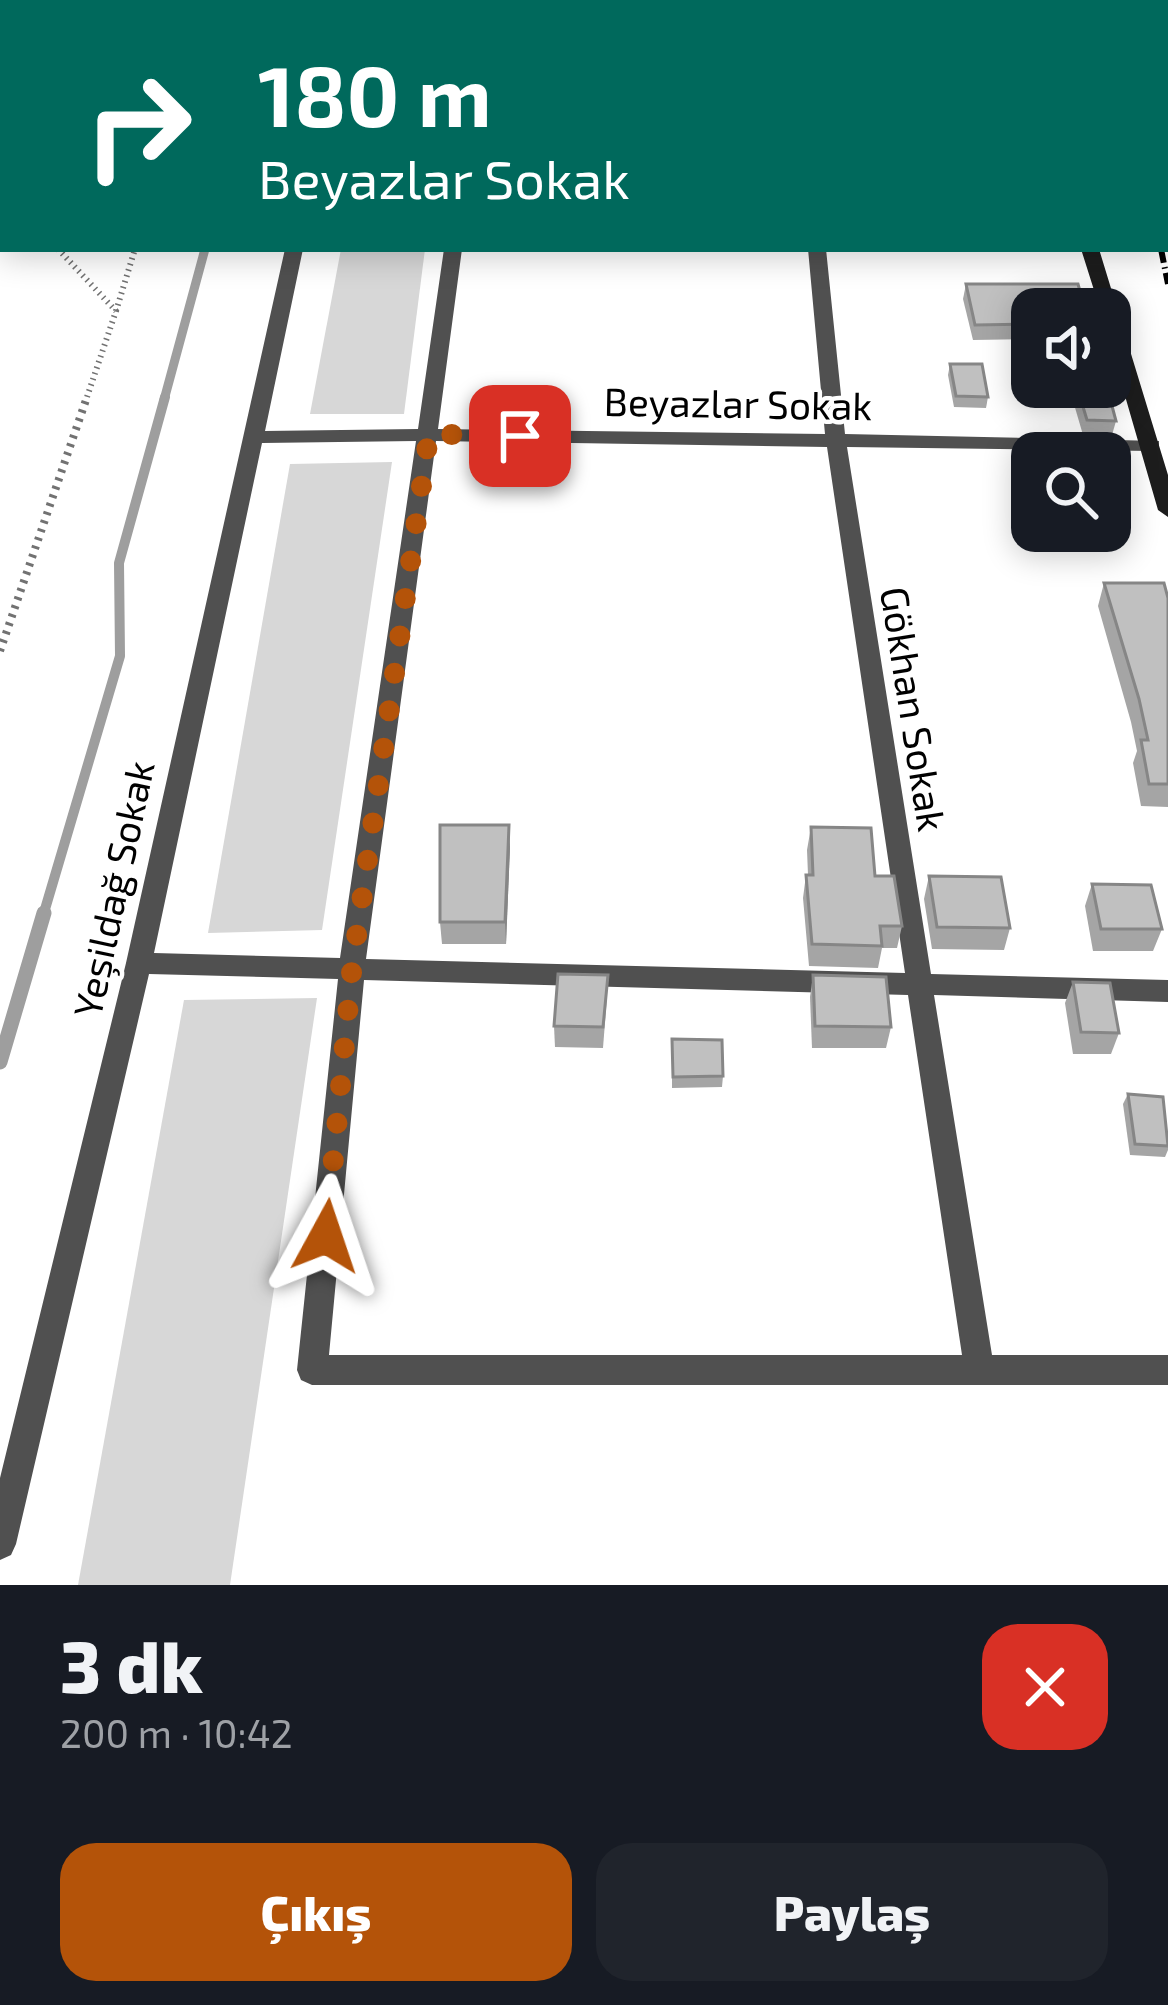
<!DOCTYPE html>
<html lang="tr">
<meta charset="utf-8">
<style>
:root{--surface:#171b24;--page:#20242c;--text:#f1f3f6;--muted:#9ea1a6;--accent:#b45309}
body{margin:0;font-family:"Exo 2",sans-serif;background:var(--page);color:var(--text);height:100vh;display:flex;flex-direction:column;font-size:45px;white-space:nowrap}
*{box-sizing:border-box;margin:0}
p{font-size:39px;color:var(--muted)}
.icon{flex:none;width:66px;height:66px;fill:none;stroke:currentColor;stroke-width:2;stroke-linecap:round;stroke-linejoin:round}
.map{position:relative;height:1585px;overflow:hidden}
.panel{display:flex;flex-direction:column;background:var(--surface);flex:1}
.panel>*{flex:none}
.top-card{position:absolute;left:0px;top:0px;width:1170px;height:252px;box-shadow:0 6px 30px #0003;background:#00695c;color:#fff;overflow:hidden}
.controls{position:absolute;left:1011px;top:288px;display:grid;gap:24px}
.controls a{display:grid;place-items:center;width:120px;height:120px;border-radius:24px;background:var(--surface);box-shadow:0 6px 30px #0003;font-size:60px}
.pin{position:absolute;display:grid;place-items:center;width:102px;height:102px;color:#fff;margin:-51px;border-radius:24px;box-shadow:0 6px 18px #0006}
.me{position:absolute;width:132px;margin:-66px;rotate:5deg;stroke-linejoin:round;filter:drop-shadow(0 0 9px #0008)}
.turn{display:flex;align-items:center;gap:42px;height:252px;padding:0 60px;font-size:54px}
.turn .icon{width:156px;height:156px;stroke-width:2.5}
.turn b{display:block;font-size:84px;line-height:102px}
.round{display:grid;place-items:center;flex:none;width:126px;height:126px;border-radius:36px;background:var(--page)}
.head{display:flex;align-items:center;justify-content:space-between;height:204px;padding:0 60px}
h1{font-size:72px;font-weight:800;line-height:90px}
.primary-button{display:flex;gap:24px;margin-top:auto;padding:24px 60px}
.primary-button a{flex:1;height:138px;border-radius:36px;background:var(--accent);color:#fff;font-size:48px;font-weight:800;line-height:138px;text-align:center}
.primary-button a+a{background:var(--page);color:var(--text)}
.map>svg:first-child{display:block}
.green{fill:#d7d7d7}
.lines{fill:none;stroke-linecap:round;stroke-linejoin:round}
.stream-far2{stroke:#9e9e9e;stroke-width:9}
.stream-far1{stroke:#9e9e9e;stroke-width:10}
.stream{stroke:#9e9e9e;stroke-width:15}
.path-far1{stroke:#727272;stroke-width:6;stroke-dasharray:1.5 4.5;stroke-linecap:butt}
.path{stroke:#727272;stroke-width:8;stroke-dasharray:3 6;stroke-linecap:butt}
.street{fill:#505050;fill-rule:evenodd}
.secondary{fill:#1d1d1d;fill-rule:evenodd}
.rail{stroke:#000;stroke-width:6;stroke-dasharray:14 4.5 1.5 4.5;stroke-linecap:butt}
.wall{fill:#a5a5a5}
.shaded-wall{fill:#868686}
.building{fill:#c0c0c0;stroke:#868686;stroke-width:3}
.route{stroke:#b45309;stroke-width:21;stroke-dasharray:0 37.8}
.labels{text-anchor:middle;stroke-width:9;stroke-linejoin:round;paint-order:stroke}
.street-label{font-size:39px;fill:#000;stroke:#fff}
</style>
<div class="map">
<svg width="1168" height="1585" viewBox="0 0 1168 1585">
<rect width="100%" height="100%" fill="#fff"/>
<g class="green">
<polygon points="341,249 425,249 404,414 310,414"/>
<polygon points="392,462 322,930 208,933 290,464"/>
<polygon points="317,998 230,1585 78,1585 184,1000"/>
</g>
<g class="lines">
<polyline class="stream-far2" points="164,400 205,249"/>
<polyline class="stream-far1" points="43,916 120,656 119,563 165,397"/>
<polyline class="stream" points="0,1062 44,913"/>
<g class="path-far1">
<polyline points="58,249 116,311 86,400"/>
<polyline points="116,311 135,249"/>
</g>
<polyline class="path" points="0,651 87,397"/>
<g class="street">
<polygon points="343,0 359,0 342,3"/>
<rect x="474" y="0" width="16" height="3"/>
<rect x="737" y="0" width="16" height="3"/>
<path d="M285,249H303L265,431L418,429L444,249H462L438,429L825,434L808,249H826L845,434L1159,441V449L1152,451L847,447L931,974L1168,980V1002L934,995L992,1355H1168V1385H312L301,1380L297,1370L338,979L149,974L16,1544L11,1555L0,1560V1478L126,963ZM416,441L340,958L154,953L262,443ZM436,441L827,447L905,973L366,959ZM364,980L908,995L962,1355H329Z"/>
</g>
<g class="secondary">
<polygon points="1006,0 1022,0 1023,3 1007,3"/>
<polygon points="1081,249 1099,249 1168,475 1168,517 1158,510 1110,344 1110,309 1100,309"/>
</g>
<polyline class="rail" points="1161,249 1168,284"/>
</g>
<g class="wall">
<polygon points="966,284 1032,309 1032,339 973,340 963,299"/>
<polygon points="950,364 988,397 986,408 954,407 948,375"/>
<polygon points="1069,387 1107,387 1116,421 1112,435 1083,435"/>
<polygon points="1104,583 1168,598 1168,807 1141,806 1133,763 1137,751 1131,722 1098,606"/>
<polygon points="811,827 875,876 902,926 897,948 882,948 878,968 809,966 803,898 806,875 808,875 807,850"/>
<polygon points="510,847 506,944 442,944 440,922"/>
<polygon points="929,876 1010,928 1004,950 932,949 924,899"/>
<polygon points="1092,884 1162,929 1153,951 1093,951 1085,906"/>
<polygon points="813,975 891,1027 886,1048 812,1048 810,997"/>
<polygon points="1073,982 1119,1033 1111,1054 1073,1054 1065,1003"/>
<polygon points="607,997 603,1048 555,1047 554,1026"/>
<polygon points="672,1050 723,1076 722,1087 672,1088"/>
<polygon points="1128,1094 1168,1133 1168,1150 1165,1157 1130,1155 1123,1104"/>
</g>
<polygon class="shaded-wall" points="509,825 510,847 506,944 505,922"/>
<g class="building">
<rect x="537" y="0" width="115" height="3"/>
<polygon points="966,284 1078,284 1085,309 1032,309 1032,324 975,325"/>
<polygon points="950,364 982,364 988,397 956,396"/>
<polygon points="1077,387 1107,387 1116,421 1087,420"/>
<polygon points="1104,583 1164,583 1168,598 1168,784 1149,784 1141,740 1148,740 1139,699"/>
<polygon points="440,825 509,825 505,922 440,922"/>
<polygon points="811,827 871,828 875,876 894,876 902,926 880,926 882,946 812,944 806,875 813,875"/>
<polygon points="929,876 1001,877 1010,928 937,927"/>
<polygon points="1092,884 1151,885 1162,929 1101,929"/>
<polygon points="558,974 608,975 603,1027 554,1026"/>
<polygon points="813,975 886,977 891,1027 815,1026"/>
<polygon points="1073,982 1110,983 1119,1033 1081,1032"/>
<polygon points="672,1039 722,1040 723,1076 673,1077"/>
<polygon points="1128,1094 1163,1097 1168,1146 1135,1144"/>
</g>
<g class="lines">
<polyline class="route" points="326,1236 352,968 429,434 520,436"/>
</g>
<g class="labels">
<g class="street-label">
<text transform="translate(738 404) rotate(1)" y="14">Beyazlar Sokak</text>
<text transform="translate(913 709) rotate(81)" y="14">Gökhan Sokak</text>
<text transform="translate(114 889) rotate(-78)" y="14">Yeşildağ Sokak</text>
</g>
</g>
</svg>
<div class="controls">
<a><svg class="icon" aria-label="sound" viewBox="0 0 24 24"><path d="M4 9h4l5-4v14l-5-4H4zM17 9q2 3 0 6"/></svg></a>
<a><svg class="icon" aria-label="search" viewBox="0 0 24 24"><circle cx="10" cy="10" r="6"/><path d="M15 15l6 6"/></svg></a>
</div>
<div class="pin" style="left:520px;top:436px;background:#d93025"><svg class="icon" aria-label="arrive" viewBox="0 0 24 24"><path d="M6 21V4h12l-3 4 3 4H6"/></svg></div>
<svg class="me" style="left:326px;top:1236px" viewBox="-20 -20 40 40"><path d="M0-17L14 15 0 8-14 15z" fill="#b45309" stroke="#fff" stroke-width="4"/></svg>
<div class="top-card">
<div class="turn"><svg class="icon" aria-label="right" viewBox="0 0 24 24"><path d="M7 20v-9h11M14 6l5 5-5 5"/></svg><div><b>180 m</b>Beyazlar Sokak</div></div>
</div>
</div>
<section class="panel">
<div class="head"><div><h1>3 dk</h1><p>200 m · 10:42</p></div><a class="round" style="background:#d93025;color:#fff"><svg class="icon" aria-label="close" viewBox="0 0 24 24"><path d="M6 6l12 12M18 6L6 18"/></svg></a></div>
<div class="primary-button"><a>Çıkış</a><a>Paylaş</a></div>
</section>
